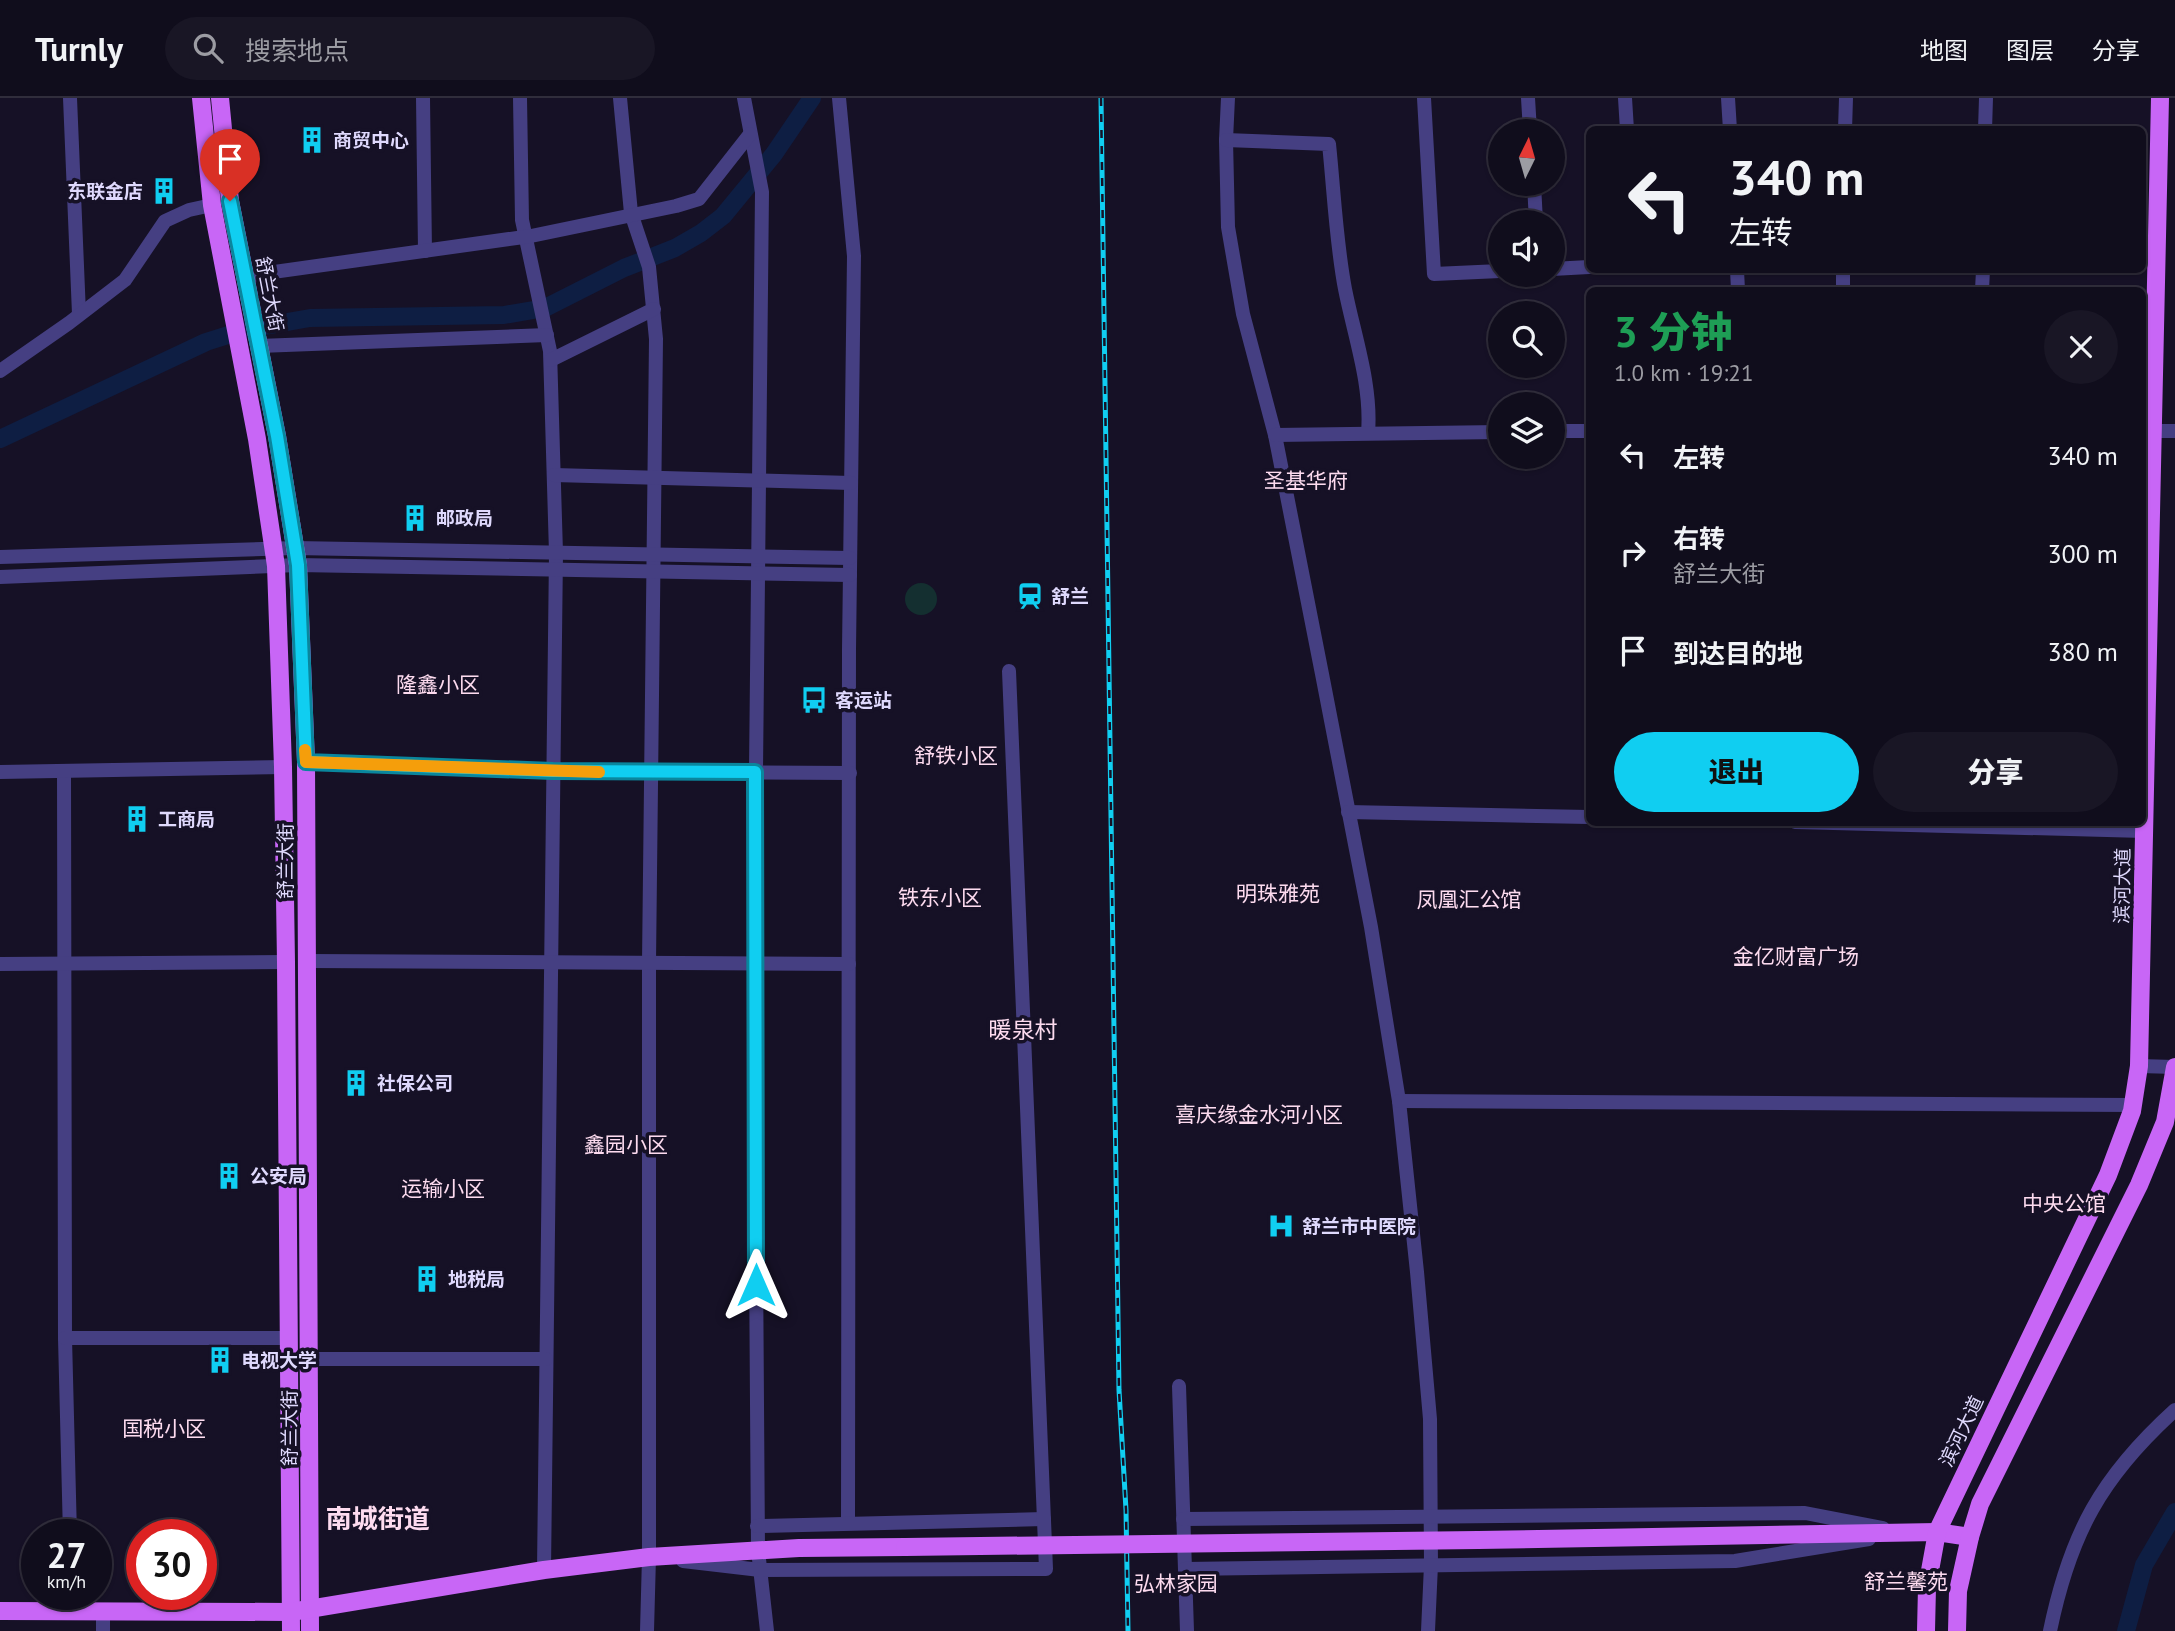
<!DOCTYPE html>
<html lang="zh">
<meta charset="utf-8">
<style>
:root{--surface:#100d1c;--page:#191625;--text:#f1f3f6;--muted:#9c9ca3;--line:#302d3b;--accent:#10cef1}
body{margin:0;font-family:"PT Sans","Noto Sans SC",sans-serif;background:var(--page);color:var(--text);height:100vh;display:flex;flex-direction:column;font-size:26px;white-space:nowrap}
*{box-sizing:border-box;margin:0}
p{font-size:23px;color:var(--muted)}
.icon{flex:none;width:38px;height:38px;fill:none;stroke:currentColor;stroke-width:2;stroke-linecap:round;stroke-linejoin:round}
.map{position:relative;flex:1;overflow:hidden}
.side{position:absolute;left:1586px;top:189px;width:560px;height:539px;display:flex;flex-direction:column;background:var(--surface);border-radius:10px;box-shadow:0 2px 5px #0004,0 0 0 2px var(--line)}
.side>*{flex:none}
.guide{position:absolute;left:1586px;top:28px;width:560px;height:147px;border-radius:10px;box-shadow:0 2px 5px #0004,0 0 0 2px var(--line);background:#100d1c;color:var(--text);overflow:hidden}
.needle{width:46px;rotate:5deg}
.controls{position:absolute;left:1488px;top:21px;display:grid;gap:14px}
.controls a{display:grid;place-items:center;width:77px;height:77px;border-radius:50%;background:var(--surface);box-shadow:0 2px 5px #0004,0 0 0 2px var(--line);font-size:35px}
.speed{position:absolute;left:21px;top:1421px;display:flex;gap:14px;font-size:35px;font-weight:700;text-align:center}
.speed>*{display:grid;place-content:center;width:91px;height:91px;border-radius:50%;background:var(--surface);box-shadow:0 2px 5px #0004,0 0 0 2px var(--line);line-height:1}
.speed small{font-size:18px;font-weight:400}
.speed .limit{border:10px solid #d22;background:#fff;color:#111}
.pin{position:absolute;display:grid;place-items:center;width:60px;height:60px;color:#fff;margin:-72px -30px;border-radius:50% 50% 50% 0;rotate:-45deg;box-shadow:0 0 7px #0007}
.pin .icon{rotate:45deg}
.me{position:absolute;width:77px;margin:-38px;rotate:0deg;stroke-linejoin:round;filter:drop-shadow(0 0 5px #0008)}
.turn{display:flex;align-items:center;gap:24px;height:147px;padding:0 28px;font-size:32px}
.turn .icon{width:91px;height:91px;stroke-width:2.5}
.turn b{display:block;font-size:49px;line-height:60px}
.round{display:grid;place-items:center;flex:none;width:74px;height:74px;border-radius:37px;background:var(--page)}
.overview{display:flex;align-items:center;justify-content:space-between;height:119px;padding:0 28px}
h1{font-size:42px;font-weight:800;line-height:52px;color:#1e9e55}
.action{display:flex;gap:14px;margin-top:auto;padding:14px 28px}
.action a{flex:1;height:80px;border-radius:42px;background:var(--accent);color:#111;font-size:28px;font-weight:800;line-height:80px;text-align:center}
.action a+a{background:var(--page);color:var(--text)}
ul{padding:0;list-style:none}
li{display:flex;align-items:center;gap:21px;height:98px;padding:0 28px}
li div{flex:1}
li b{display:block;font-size:26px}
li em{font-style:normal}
header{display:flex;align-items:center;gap:42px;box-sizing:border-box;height:98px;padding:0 35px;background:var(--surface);border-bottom:2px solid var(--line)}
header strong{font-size:33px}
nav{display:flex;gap:38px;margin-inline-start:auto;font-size:24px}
.search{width:490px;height:63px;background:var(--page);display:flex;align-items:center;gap:18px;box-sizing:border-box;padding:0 24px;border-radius:38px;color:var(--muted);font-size:26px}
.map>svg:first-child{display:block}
.green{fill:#142f30}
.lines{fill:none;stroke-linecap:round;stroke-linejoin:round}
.river{stroke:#0e1e43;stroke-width:18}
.minor{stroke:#453f82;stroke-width:14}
.major{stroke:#c866f6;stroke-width:18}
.rail-casing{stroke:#10cef1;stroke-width:5}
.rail{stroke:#161126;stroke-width:2.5;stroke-dasharray:8;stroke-linecap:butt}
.major-bridge{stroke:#c866f6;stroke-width:18}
.route-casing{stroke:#0a869d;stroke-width:18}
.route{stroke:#10cef1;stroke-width:12}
.slow{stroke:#f59e0b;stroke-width:12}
.labels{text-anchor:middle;stroke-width:7;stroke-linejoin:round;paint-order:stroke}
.poi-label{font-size:19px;font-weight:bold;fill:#dfd9fd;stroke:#161126;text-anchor:start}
.street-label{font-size:19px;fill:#dfd9fd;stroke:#161126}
.neighbourhood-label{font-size:21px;fill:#fddbef;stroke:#161126}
.quarter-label{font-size:23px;fill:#fddbef;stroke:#161126}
.district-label{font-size:26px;font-weight:bold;fill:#fddbef;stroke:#161126}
</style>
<header>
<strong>Turnly</strong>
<div class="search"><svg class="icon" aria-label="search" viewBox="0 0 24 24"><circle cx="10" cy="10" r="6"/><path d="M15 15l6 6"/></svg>搜索地点</div>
<nav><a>地图</a><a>图层</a><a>分享</a></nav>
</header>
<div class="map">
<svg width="2175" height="1533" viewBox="0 0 2175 1533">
<rect width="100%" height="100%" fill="#161126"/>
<circle class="green" cx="921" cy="501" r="16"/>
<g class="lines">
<g class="river">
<polyline points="0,341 206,244 247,231 310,220 504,217 545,210 624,170 675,150 701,135 723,118 774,56 812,0"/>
<polyline points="2126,1533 2144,1467 2175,1414"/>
</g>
<g class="minor">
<polyline points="70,0 79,216"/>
<polyline points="423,0 425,153"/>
<polyline points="520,0 522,122 550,253 556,455 544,1472"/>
<polyline points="620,0 631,115 649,169 656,241 649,865 649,1459 647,1533"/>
<polyline points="744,0 762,94 754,865 758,1452 767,1533"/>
<polyline points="839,0 854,158 849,552 848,1425"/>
<polyline points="1228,0 1226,42 1228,129 1243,216 1275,337 1322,576 1371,829 1399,1003 1417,1174 1430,1321 1431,1467 1428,1533"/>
<polyline points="1424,0 1434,176 1500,173"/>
<polyline points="1528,0 1530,33"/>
<polyline points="1625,0 1627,32"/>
<polyline points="1728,0 1730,32"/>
<polyline points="1845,32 1846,0"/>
<polyline points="1985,32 1986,0"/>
<path d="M1226,42L1329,46C1334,94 1336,144 1345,191C1354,237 1372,287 1368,335"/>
<polyline points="1534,86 1536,124"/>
<polyline points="1552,171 1589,169"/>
<polyline points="1737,172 1738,192"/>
<polyline points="245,178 531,138 676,108 699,101 750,36"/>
<polyline points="1843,192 1843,172"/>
<polyline points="1982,192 1983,172"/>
<polyline points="259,248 547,237"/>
<polyline points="551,262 654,211"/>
<polyline points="0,273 69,225 125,182 165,123 189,112 212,107"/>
<polyline points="1552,333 1589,333"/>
<polyline points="2142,333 2175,333"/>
<polyline points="1275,337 1500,334"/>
<polyline points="554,377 851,385"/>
<polyline points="0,459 295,450 850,460"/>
<polyline points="0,479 298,467 850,477"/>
<polyline points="306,664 553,673 850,675"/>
<polyline points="64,673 65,1240 70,1437"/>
<polyline points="0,674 283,669"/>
<polyline points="1348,714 1589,719"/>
<polyline points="1795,724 2144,733"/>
<polyline points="307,863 849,866"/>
<polyline points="0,866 286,864"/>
<polyline points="2139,968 2175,969"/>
<polyline points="1399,1003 2133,1007"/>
<polyline points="65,1240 289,1240"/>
<polyline points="310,1261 546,1261"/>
<polyline points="1179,1288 1187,1533"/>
<polyline points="1183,1421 1805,1415 1883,1430"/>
<polyline points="757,1428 1044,1421"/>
<polyline points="683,1463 760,1472 1046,1471 1009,573"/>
<polyline points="1185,1471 1735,1463 1869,1441"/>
<polyline points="71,1496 71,1513"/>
<polyline points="103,1533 103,1514"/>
<path d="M2050,1533C2070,1436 2101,1379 2175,1312"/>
</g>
<g class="major">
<polyline points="201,0 212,107 257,341 276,468 283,669 286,864 291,1533"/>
<polyline points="220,0 230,103 277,338 298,467 306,664 310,1533"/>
<polyline points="1478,1442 1937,1434 1970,1439"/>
<polyline points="0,1513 291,1514 544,1472 649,1459 799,1450 905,1449"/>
<polyline points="1926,1533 1927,1489 1937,1434 2108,1077 2132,1013 2139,968 2160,0"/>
<polyline points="1957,1533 1958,1493 1970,1439 1980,1406 2139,1087 2165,1024 2175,969"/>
</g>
<defs>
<polyline id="rail" points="1101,0 1119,1292 1126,1412 1128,1533"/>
</defs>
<use href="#rail" class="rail-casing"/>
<use href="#rail" class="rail"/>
<polyline class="major-bridge" points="905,1449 1478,1442"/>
</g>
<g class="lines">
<defs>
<polyline id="route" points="230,103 277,338 298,467 306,664 553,673 755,674 756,1187"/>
</defs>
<use href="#route" class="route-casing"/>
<use href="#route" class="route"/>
<polyline class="slow" points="305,652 306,664 599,674"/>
</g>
<defs>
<symbol id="building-bare" viewBox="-9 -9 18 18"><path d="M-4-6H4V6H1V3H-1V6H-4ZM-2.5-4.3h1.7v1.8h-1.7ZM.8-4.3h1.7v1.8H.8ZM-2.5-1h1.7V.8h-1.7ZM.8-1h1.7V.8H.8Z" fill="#10cef1" stroke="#161126" stroke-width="2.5" paint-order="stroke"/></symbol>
<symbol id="station-bare" viewBox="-9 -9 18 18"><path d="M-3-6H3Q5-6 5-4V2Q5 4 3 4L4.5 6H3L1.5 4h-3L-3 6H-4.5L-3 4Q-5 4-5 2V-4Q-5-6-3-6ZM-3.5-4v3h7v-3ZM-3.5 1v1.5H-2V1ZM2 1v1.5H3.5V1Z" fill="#10cef1" stroke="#161126" stroke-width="2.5" paint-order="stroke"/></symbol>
<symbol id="bus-bare" viewBox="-9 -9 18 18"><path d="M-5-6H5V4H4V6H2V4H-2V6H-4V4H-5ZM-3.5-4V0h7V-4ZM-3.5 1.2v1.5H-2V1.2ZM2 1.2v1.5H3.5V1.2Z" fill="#10cef1" stroke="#161126" stroke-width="2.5" paint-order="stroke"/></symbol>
<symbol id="hospital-bare" viewBox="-9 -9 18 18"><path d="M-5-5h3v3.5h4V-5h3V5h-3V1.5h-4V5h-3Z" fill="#10cef1" stroke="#161126" stroke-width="2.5" paint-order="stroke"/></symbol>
</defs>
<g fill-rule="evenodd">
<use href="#building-bare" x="293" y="23" width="38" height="38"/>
<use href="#building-bare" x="145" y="74" width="38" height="38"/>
<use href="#building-bare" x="396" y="401" width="38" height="38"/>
<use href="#station-bare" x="1011" y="479" width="38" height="38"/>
<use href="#bus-bare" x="795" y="583" width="38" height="38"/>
<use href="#building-bare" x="118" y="702" width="38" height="38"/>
<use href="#building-bare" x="337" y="966" width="38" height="38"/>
<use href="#building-bare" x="210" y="1059" width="38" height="38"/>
<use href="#hospital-bare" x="1262" y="1109" width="38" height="38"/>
<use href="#building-bare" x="408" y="1162" width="38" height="38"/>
<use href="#building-bare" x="201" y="1243" width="38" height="38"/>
</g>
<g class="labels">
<g class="poi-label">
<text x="333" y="49">商贸中心</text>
<text x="143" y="100" text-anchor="end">东联金店</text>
<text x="436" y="427">邮政局</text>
<text x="1051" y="505">舒兰</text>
<text x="835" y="609">客运站</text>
<text x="158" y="728">工商局</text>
<text x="377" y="992">社保公司</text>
<text x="250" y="1085">公安局</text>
<text x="1302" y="1135">舒兰市中医院</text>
<text x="448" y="1188">地税局</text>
<text x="241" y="1269">电视大学</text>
</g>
<g class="street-label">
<text transform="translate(270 196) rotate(79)" y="7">舒兰大街</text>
<text transform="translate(285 763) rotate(-90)" y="7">舒兰大街</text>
<text transform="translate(2122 788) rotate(-89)" y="7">滨河大道</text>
<text transform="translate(289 1330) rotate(-90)" y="7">舒兰大街</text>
<text transform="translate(1961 1333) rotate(-64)" y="7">滨河大道</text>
</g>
<g class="neighbourhood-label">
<text x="1306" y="390">圣基华府</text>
<text x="438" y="594">隆鑫小区</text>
<text x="956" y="665">舒铁小区</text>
<text x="1278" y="803">明珠雅苑</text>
<text x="940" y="807">铁东小区</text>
<text x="1469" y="809">凤凰汇公馆</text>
<text x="1796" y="866">金亿财富广场</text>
<text x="1259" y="1024">喜庆缘金水河小区</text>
<text x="626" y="1054">鑫园小区</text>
<text x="443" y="1098">运输小区</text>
<text x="2064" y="1113">中央公馆</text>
<text x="164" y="1338">国税小区</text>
<text x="1906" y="1491">舒兰馨苑</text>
<text x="1176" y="1493">弘林家园</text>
</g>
<g class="quarter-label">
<text x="1023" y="940">暖泉村</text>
</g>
<g class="district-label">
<text x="378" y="1430">南城街道</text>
</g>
</g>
</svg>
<div class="controls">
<a><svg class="needle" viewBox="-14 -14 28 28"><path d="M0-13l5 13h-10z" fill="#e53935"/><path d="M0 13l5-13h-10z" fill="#9c9ca3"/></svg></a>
<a><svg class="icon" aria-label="sound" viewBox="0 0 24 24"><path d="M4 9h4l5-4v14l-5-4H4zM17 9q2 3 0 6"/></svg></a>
<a><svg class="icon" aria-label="search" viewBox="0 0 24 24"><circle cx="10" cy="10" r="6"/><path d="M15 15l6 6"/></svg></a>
<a><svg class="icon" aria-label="layers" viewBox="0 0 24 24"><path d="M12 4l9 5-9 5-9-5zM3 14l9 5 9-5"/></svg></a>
</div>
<div class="speed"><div>27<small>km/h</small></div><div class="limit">30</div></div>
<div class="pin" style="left:230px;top:103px;background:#d93025"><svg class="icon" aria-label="arrive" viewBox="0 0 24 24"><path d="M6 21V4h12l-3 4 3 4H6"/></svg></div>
<svg class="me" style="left:756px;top:1187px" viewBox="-20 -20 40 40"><path d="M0-17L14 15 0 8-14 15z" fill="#10cef1" stroke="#fff" stroke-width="4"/></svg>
<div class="guide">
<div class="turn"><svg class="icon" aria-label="left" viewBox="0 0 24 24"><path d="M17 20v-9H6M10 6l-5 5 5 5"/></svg><div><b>340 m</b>左转</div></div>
</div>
<section class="side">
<div class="overview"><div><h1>3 分钟</h1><p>1.0 km · 19:21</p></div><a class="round"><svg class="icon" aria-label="close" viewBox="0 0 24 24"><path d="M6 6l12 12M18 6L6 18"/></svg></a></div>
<ul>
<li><svg class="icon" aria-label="left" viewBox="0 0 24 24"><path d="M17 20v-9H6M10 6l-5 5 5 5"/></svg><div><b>左转</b></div><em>340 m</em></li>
<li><svg class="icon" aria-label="right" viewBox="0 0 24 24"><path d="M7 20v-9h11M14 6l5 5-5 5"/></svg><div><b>右转</b><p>舒兰大街</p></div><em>300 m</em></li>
<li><svg class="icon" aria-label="arrive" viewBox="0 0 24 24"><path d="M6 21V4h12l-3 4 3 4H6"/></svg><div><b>到达目的地</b></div><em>380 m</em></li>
</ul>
<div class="action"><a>退出</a><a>分享</a></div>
</section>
</div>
